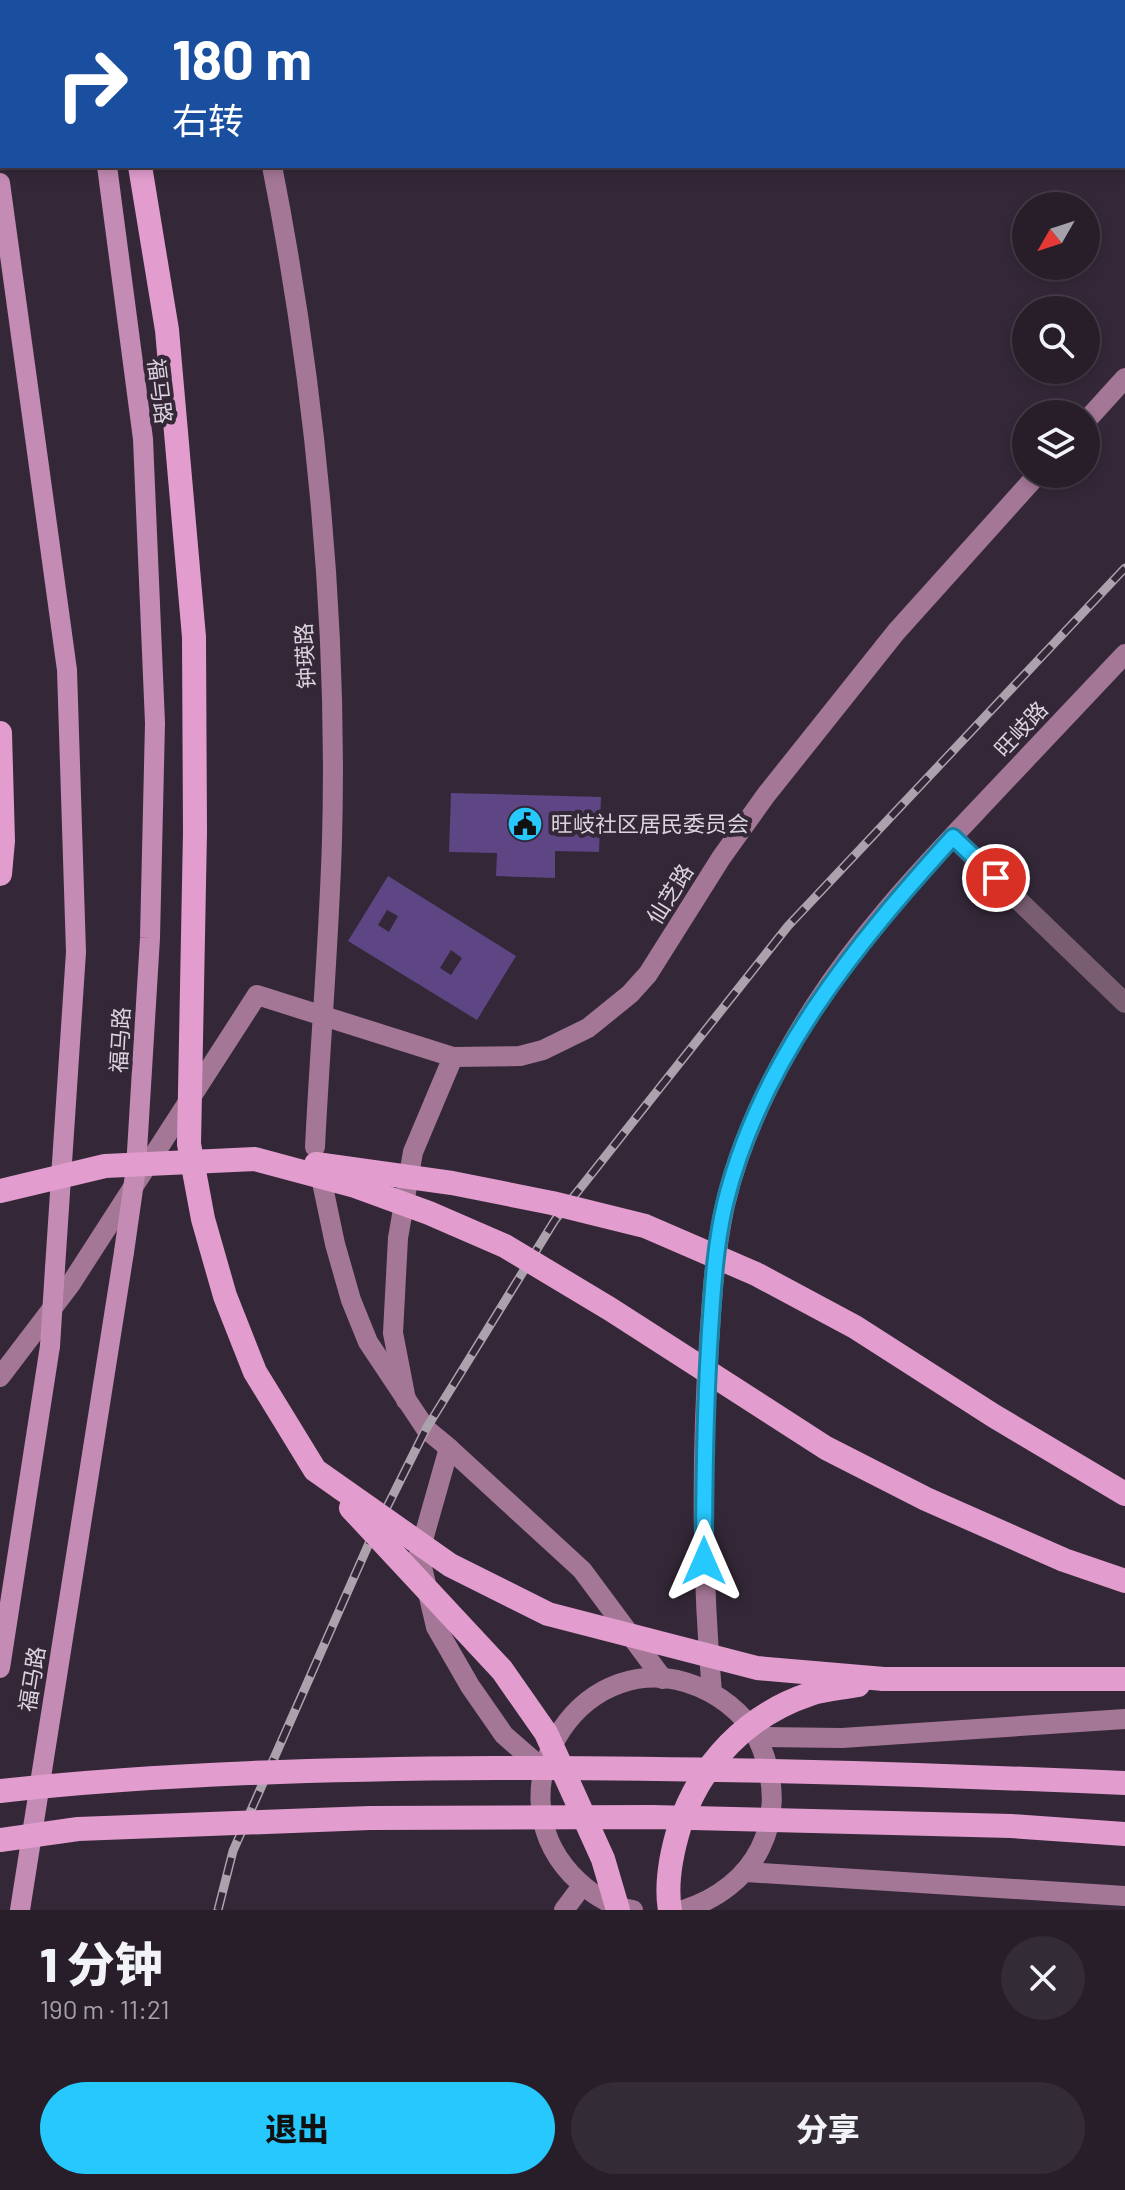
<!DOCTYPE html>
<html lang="zh">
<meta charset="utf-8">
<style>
:root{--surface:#271e2a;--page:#332b36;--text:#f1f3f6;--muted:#a4a2a8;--line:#433c47;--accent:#27c8fe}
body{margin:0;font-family:Barlow,"Noto Sans SC",sans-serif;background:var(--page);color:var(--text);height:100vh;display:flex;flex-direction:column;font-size:30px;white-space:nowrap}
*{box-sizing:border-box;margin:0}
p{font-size:26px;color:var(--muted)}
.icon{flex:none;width:44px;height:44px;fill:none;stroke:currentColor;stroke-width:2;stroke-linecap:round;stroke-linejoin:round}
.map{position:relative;height:1910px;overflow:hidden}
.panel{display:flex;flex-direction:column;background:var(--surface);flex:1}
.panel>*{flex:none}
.top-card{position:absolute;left:0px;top:0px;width:1126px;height:168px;box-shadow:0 4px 12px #0003,0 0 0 2px var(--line);background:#1a4fa0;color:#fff;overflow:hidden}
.needle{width:52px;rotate:231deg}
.controls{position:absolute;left:1012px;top:192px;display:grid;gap:16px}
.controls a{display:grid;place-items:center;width:88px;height:88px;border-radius:50%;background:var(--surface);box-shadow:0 4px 12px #0003,0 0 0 2px var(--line);font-size:40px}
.pin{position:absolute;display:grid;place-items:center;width:68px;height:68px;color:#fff;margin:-34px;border:4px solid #fff;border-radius:50%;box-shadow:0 2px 8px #0007}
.me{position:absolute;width:88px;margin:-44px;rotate:0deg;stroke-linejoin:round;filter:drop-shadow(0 0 6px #0008)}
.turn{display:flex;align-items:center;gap:28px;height:168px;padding:0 40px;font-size:36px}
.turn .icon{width:104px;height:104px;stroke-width:2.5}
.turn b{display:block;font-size:56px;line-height:68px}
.round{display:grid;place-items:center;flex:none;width:84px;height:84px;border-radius:42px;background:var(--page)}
.overview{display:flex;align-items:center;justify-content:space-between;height:136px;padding:0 40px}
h1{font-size:48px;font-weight:800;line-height:60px}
.cta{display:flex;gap:16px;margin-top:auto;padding:16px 40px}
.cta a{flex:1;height:92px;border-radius:48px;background:var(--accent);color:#111;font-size:32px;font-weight:800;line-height:92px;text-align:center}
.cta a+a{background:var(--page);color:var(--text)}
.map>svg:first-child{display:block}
.building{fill:#5e4584;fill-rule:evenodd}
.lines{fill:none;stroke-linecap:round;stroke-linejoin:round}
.street{stroke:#795d71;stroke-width:20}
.secondary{stroke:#a47796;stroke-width:20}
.primary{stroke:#c48bb4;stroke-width:20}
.highway{stroke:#e29dce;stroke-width:24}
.rail-casing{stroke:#aca2ae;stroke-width:9}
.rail{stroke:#342838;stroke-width:6;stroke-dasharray:18;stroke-linecap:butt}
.secondary-bridge{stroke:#a47796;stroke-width:20}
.primary-bridge{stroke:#c48bb4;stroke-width:20}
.highway-bridge{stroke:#e29dce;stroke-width:24}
.route-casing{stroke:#1982a5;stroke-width:20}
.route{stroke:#27c8fe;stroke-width:14}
.labels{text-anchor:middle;stroke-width:8;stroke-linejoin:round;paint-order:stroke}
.street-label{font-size:22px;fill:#dbd3dd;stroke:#342838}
.poi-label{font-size:22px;fill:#dbd3dd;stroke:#342838;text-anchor:start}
</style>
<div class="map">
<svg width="1125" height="1910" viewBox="0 0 1125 1910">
<rect width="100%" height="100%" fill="#342838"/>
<g class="building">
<polygon points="451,793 601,797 599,852 555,851 555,878 496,876 497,853 449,852"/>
<path d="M388,876L516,956L477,1020L348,941ZM387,910L398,916L389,932L378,925ZM451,950L462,958L451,975L440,968Z"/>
</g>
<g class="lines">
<polyline class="street" points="953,837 1125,1003"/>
<g class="secondary">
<polyline points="238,0 239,2"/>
<polyline points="1086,421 1125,378"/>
<polyline points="318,1163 335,1244 351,1300 368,1342 426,1429 449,1448"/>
<polyline points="0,1377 70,1285 257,995 453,1057 520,1056 543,1050 588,1028 630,994 648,974 721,858 766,795 896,632 1038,474"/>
<polyline points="406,1400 393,1333 398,1238 413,1152 453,1057"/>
<path d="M712,1693C702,1576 701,1459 709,1343C712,1296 715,1250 725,1205C741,1136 776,1067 814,1007C859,937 915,876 972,816C1023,762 1074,708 1125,654"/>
<polyline points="758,1737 842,1738 1125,1719"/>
<polyline points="543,1769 504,1735 470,1686 436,1627 419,1554 449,1448 582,1570 663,1679"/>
<polyline points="746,1872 1125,1896"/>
<polyline points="564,1910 582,1886"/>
<path d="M633,1910C609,1906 588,1892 571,1874C489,1785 586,1639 699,1687C727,1699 752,1721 762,1749C790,1821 756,1887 683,1910"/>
</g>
<g class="primary">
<polyline points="84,0 84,2"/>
<polyline points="107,166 143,439 155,723 150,938 136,1168"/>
<polyline points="0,183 67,670 76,952 55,1268"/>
<polyline points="0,1668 50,1346"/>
<polyline points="20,1910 124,1252"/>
</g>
<g class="highway">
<polyline points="113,0 114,2"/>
<polyline points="140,166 167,330 194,637 195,832"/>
<polyline points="0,733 3,841 0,874"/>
<polyline points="884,1679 1125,1679"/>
</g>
<defs>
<polyline id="rail" points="218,1910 233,1851 370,1541 426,1429 555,1220 788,926 1125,568"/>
</defs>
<use href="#rail" class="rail-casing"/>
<use href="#rail" class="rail"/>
<path class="secondary-bridge" d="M272,166C315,383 338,618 332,840C329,942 320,1045 315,1147"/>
<g class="primary-bridge">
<polyline points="124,1252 136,1168"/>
<polyline points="50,1346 55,1268"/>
</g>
<g class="highway-bridge">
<polyline points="195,832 189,1144 203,1219 225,1296 255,1372 315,1470 450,1565 548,1614 757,1668 884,1679"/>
<polyline points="316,1164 452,1183 552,1203 645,1226 756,1274 855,1327 994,1416 1125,1494"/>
<polyline points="0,1191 105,1166 255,1159 355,1186 429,1213 505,1246 610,1309 826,1448 926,1499 1064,1560 1125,1581"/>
<polyline points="351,1508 502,1670 546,1733 603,1859 618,1910"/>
<path d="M0,1791C165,1773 330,1769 496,1768C706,1767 915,1774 1125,1783"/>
<polyline points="0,1840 78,1829 370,1818 652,1817 1011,1826 1125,1834"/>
<path d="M670,1910C665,1882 672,1851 680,1825C701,1763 747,1715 810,1694C825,1689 843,1688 858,1685"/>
</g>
</g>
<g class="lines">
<defs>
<path id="route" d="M704,1561C704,1484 705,1408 710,1331C713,1288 715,1246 725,1204C760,1060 856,944 953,837L996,878"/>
</defs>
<use href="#route" class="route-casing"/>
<use href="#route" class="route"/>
</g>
<defs>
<symbol id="civic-disc" viewBox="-11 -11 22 22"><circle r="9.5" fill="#27c8fe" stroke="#342838"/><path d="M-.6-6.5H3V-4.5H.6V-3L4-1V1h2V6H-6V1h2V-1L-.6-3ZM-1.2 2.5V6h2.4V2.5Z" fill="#111"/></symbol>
</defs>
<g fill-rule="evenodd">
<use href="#civic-disc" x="505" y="804" width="40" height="40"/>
</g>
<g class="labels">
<g class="street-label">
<text transform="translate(160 391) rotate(83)" y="8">福马路</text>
<text transform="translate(305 656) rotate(-93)" y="8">钟瑛路</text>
<text transform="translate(1021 729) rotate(-47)" y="8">旺岐路</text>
<text transform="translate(670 894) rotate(-58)" y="8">仙芝路</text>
<text transform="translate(120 1040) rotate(-87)" y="8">福马路</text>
<text transform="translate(32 1679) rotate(-81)" y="8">福马路</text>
</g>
<g class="poi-label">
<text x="551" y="832">旺岐社区居民委员会</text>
</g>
</g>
</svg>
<div class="controls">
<a><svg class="needle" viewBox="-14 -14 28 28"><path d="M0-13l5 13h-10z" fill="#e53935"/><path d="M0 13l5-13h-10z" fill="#a4a2a8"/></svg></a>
<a><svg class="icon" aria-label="search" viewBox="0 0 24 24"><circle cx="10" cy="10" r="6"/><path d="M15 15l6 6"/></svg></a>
<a><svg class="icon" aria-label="layers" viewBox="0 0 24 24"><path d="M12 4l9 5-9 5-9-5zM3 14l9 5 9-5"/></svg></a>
</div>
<div class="pin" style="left:996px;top:878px;background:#d93025"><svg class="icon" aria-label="arrive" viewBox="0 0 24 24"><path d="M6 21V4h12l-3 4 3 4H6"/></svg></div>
<svg class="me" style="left:704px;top:1561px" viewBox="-20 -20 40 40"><path d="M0-17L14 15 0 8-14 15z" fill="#27c8fe" stroke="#fff" stroke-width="4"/></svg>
<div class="top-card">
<div class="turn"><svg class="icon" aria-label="right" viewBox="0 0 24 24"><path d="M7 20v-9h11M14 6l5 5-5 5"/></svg><div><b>180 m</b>右转</div></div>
</div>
</div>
<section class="panel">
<div class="overview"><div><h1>1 分钟</h1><p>190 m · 11:21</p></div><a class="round"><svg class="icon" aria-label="close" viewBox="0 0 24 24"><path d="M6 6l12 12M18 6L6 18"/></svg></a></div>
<div class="cta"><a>退出</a><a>分享</a></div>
</section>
